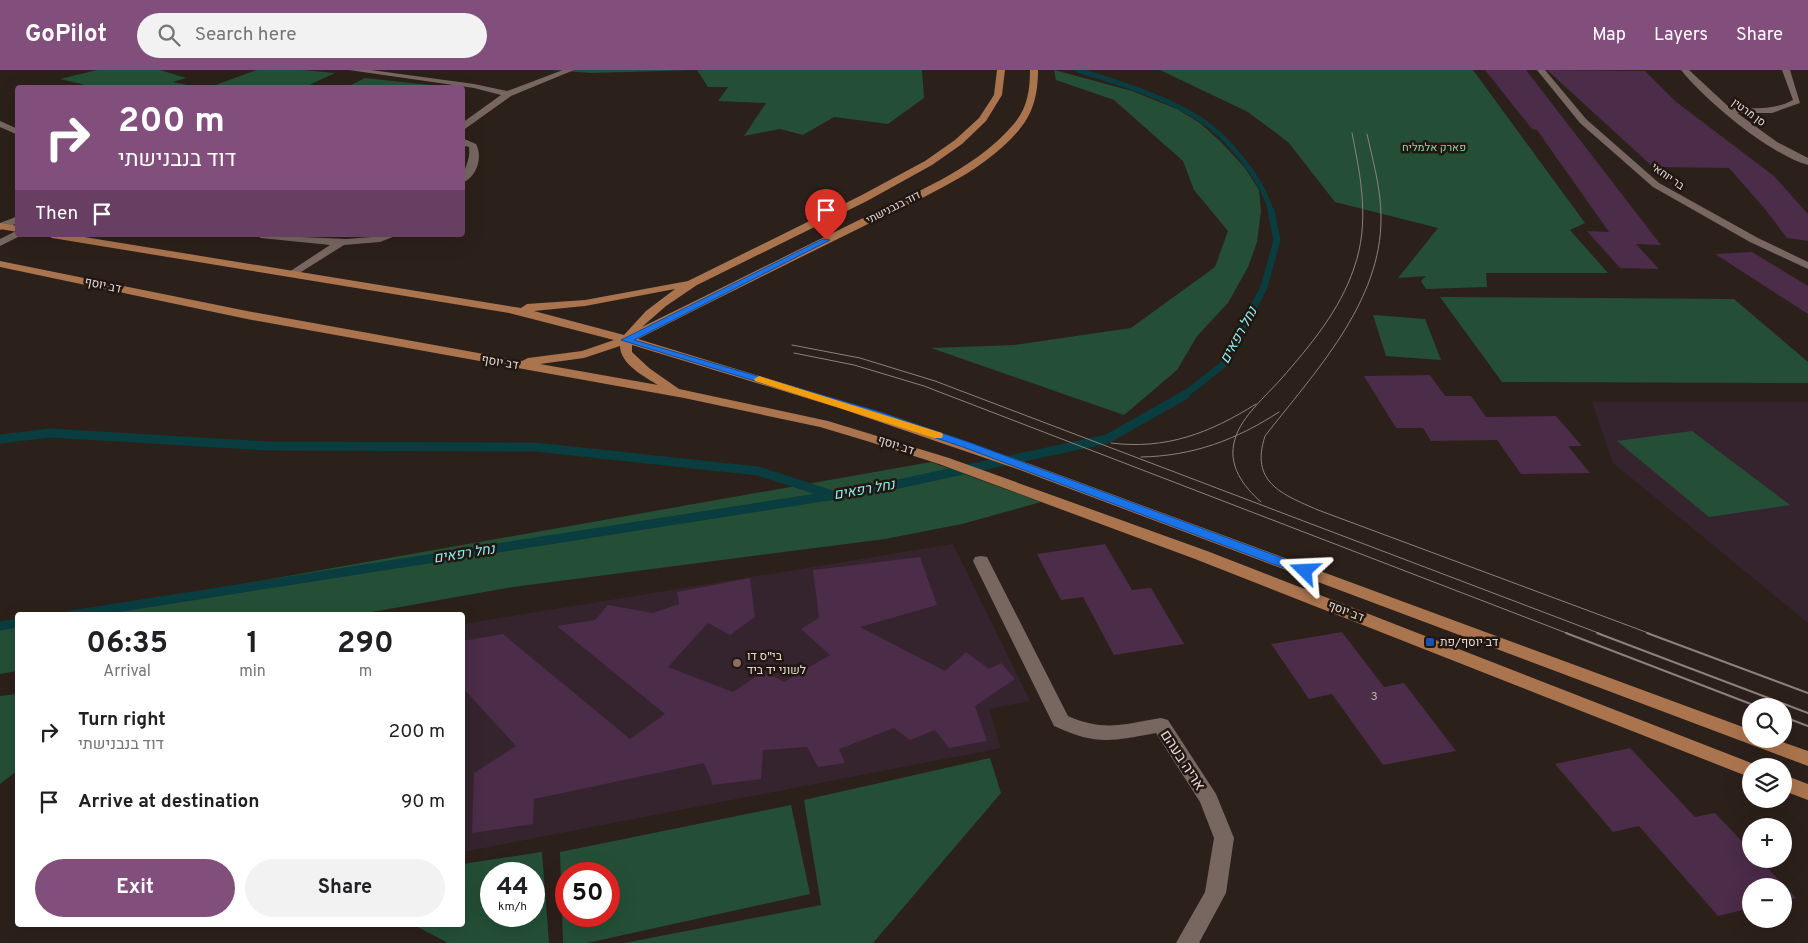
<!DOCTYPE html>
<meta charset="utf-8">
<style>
:root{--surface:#fff;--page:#f2f2f2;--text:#202124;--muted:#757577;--accent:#824f7c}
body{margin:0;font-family:Overpass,Heebo,sans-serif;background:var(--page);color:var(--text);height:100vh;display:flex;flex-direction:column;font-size:19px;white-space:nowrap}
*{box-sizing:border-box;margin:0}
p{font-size:16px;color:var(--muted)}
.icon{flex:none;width:28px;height:28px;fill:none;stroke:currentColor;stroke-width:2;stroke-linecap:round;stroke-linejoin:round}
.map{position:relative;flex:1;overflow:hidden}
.sheet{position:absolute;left:15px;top:542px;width:450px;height:315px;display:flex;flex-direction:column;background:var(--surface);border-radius:5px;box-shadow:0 5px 20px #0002}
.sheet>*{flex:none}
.banner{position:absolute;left:15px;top:15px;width:450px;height:152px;border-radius:5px;box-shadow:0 5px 20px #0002;background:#824f7c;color:#fff;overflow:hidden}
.buttons{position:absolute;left:1742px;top:628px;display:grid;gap:10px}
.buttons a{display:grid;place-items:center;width:50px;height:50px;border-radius:50%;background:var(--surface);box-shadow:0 5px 20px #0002;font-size:25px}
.speed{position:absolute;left:480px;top:792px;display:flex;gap:10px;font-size:25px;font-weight:700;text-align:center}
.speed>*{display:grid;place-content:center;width:65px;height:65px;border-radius:50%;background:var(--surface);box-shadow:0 5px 20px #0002;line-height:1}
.speed small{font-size:12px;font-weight:400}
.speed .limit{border:8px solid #d22;background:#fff;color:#111}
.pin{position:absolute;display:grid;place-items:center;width:42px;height:42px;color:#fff;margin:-51px -21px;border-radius:50% 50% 50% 0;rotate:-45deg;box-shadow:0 0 5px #0007}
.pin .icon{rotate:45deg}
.me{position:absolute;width:55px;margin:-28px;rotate:291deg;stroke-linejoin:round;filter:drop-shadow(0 0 4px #0008)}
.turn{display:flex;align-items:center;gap:18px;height:105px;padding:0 20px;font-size:22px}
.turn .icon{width:65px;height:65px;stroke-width:2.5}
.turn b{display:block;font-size:35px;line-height:42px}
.then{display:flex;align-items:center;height:48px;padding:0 20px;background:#0003;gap:10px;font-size:19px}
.eta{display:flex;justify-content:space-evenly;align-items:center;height:85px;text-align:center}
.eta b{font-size:30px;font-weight:700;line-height:35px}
.button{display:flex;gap:10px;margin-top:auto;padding:10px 20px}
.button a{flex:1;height:58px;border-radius:30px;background:var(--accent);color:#fff;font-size:20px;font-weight:700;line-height:58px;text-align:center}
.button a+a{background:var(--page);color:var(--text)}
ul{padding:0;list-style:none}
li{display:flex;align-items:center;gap:15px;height:70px;padding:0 20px}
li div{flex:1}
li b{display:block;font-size:19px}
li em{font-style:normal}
header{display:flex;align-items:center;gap:30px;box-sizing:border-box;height:70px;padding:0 25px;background:var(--accent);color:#fff}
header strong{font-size:24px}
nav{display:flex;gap:28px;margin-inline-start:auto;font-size:18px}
.search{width:350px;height:45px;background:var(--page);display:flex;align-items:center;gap:12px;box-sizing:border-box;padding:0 18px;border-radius:28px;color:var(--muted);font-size:19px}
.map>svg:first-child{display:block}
.education{fill:#35242e}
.green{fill:#244f36;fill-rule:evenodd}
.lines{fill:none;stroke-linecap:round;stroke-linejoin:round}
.stream-far2{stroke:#093d3f;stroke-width:5}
.stream-far1{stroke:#093d3f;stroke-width:7}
.stream{stroke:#093d3f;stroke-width:9}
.building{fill:#4b2c49}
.minor{fill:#776760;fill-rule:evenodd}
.major{fill:#aa744e;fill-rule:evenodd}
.tram-far1{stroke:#8c817c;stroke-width:1}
.tram{stroke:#8c817c;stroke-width:2}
.route{fill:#1a73e8;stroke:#114b97}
.slow{fill:#f59e0b}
.transit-dot{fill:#1a4fb4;stroke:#221611;stroke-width:2}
.education-dot{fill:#8d6e63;stroke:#221611;stroke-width:2}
.labels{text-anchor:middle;stroke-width:5;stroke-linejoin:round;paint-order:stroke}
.far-street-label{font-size:11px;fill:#e2d9d5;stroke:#221611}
.far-park-label{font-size:11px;fill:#8ed5a9;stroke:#221611}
.street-label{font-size:12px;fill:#e2d9d5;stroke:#221611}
.poi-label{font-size:12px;fill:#e2d9d5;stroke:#221611;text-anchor:start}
.near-number-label{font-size:12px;fill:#bcaeb2}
.water-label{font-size:14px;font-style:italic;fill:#8beff2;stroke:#221611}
.near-street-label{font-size:15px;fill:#e2d9d5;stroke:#221611}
</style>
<header>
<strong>GoPilot</strong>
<div class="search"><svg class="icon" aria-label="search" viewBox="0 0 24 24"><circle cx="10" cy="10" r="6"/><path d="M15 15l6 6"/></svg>Search here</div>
<nav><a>Map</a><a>Layers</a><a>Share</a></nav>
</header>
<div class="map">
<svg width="1808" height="873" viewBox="0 0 1808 873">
<rect width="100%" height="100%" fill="#2c201a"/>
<g class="education">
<polygon points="1592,332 1808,332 1808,553 1613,393"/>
<polygon points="953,474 1030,631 989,639 1001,678 463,782 463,554"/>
</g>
<g class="green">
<polygon points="97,0 160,0 186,8 173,12 196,17 94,17 60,9"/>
<polygon points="257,0 302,0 335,3 305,17 210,17"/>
<polygon points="550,0 922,0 924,28 888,54 834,47 803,65 780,59 744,66 766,33 718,31 728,17 708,17 697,0 592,3"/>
<polygon points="1054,0 1132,21 1177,39 1200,53 1222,73 1245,98 1259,120 1261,141 1257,172 1248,197 1228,233 1197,266 1177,300 1124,345 931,278 1015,275 1131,258 1215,197 1228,161 1194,120 1183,91 1114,30 1056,10"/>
<polygon points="1160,0 1473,0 1585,153 1570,160 1608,203 1486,203 1487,217 1426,219 1421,211 1426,206 1398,208 1438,158 1335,132 1288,72 1248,42"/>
<polygon points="365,8 430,15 427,18 347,17"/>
<polygon points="1440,227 1734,229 1808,292 1808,313 1502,312"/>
<polygon points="1373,245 1425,249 1441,290 1386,286"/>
<polygon points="1692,361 1790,435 1709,447 1617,371"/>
<polygon points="931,392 1041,432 962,454 885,469 513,517 355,545 67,545"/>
<polygon points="17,554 17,601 0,604 0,557"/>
<polygon points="17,624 17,701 0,714 0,626"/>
<polygon points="990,688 1001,723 873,873 624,873 821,835 804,730"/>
<path d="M791,735L810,824L587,873H563L560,782ZM566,804H609V846H566Z"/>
<path d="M542,782L549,873H448L414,855H462L463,794ZM491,804H534V846H491Z"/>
</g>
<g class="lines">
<path class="stream-far2" d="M1078,0C1118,13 1164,26 1200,49C1227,66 1264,111 1271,142"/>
<polyline class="stream-far1" points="1183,326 1224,294 1264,217 1277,170 1271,141"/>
<g class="stream">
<polyline points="0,369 50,363 268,376 535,377 758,401 832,425"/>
<polyline points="71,545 880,418 1107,369 1185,325"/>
<polyline points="0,556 18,553"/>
</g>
</g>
<g class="building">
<polygon points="1485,0 1526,0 1661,175 1636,174 1659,199 1620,198 1587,161 1609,162 1537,60 1532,59"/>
<polygon points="1547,0 1645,1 1675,31 1774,106 1808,144 1808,171 1787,168 1765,139 1729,98 1653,97"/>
<polygon points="1752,182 1808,216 1808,244 1715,184"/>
<polygon points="1430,305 1445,326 1471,326 1486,347 1556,346 1582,376 1568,376 1590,403 1521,404 1497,370 1431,371 1423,358 1396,358 1364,306"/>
<polygon points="1105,474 1132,520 1151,518 1184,574 1114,585 1083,527 1061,530 1037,484"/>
<polygon points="920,487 937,535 860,557 945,601 966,582 989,599 1001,593 1015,609 975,636 987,671 949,678 935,660 910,670 894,658 839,679 845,693 818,697 807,677 763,680 761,709 713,715 704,693 534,729 533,754 472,763 474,703 516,676 462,617 462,571 503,564 630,669 665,644 557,556 595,550 608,535 653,543 679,534 677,522 750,508 755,547 730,565 708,553 668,597 733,622 764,601 784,612 830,585 801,559 819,548 813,500"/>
<polygon points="1342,562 1384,617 1404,613 1456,681 1383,695 1332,624 1309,629 1271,574"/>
<polygon points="1630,678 1695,747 1715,743 1751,781 1751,789 1759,789 1796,828 1784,831 1784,816 1751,816 1751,838 1718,846 1639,756 1613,762 1555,694"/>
</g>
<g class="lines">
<g class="minor">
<polygon points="349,0 371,0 474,14 507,21 563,0 574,0 511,26 462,61 462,53 501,25 474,18"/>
<polygon points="1537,0 1545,0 1586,49 1659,113 1758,168 1808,192 1808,199 1750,172 1653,117 1580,53"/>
<path d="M1681,0H1689L1730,38C1751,38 1773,41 1793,30L1782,0H1790L1800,33L1772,43H1737L1777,72L1808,88V95C1769,84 1706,31 1681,0Z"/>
<polygon points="0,51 18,59 18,65 0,57"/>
<path d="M462,68L476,74C483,87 477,107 462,113C462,100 471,92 469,77L462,75Z"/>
<polygon points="18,146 18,153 0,160 0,153"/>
<polygon points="18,160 18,165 22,165 0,176 0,169"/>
<polygon points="256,165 346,169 398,165 380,172 344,175 293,207 289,206 289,202 330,175 261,168"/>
<path d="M981,486L987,487L989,491L1068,646C1104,662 1124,654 1161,648L1168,650L1216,724L1234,768L1226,823L1199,873H1176L1205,822L1214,768L1200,732L1156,663C1111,671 1098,676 1054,656L973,491L975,487Z"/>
</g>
<g class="major">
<path d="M997,0H1005L1002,25L986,51L962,74L932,95L867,131L697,215L666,236L642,257C714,222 785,186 857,151C909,125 973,101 1012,56C1027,40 1030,21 1030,0H1038C1038,23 1034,42 1019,60C980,106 915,130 862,157C787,194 712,231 638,269L848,333L1030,394L1751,660V669H1774L1808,681V696L1020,400L839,338L632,275V282L649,298L679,319L828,351L949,388L1207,481L1759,696H1751V707L1744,705L1195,489L939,394L870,372L820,357L684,328L247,249L0,197V191L247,241L522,291L528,288L582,281L614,270L509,243L52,168L47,165H72L521,238L527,234L585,230L688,211L860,126L925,91L955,70L979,48L994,25ZM675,219L646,241L624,265L534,241L585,236ZM620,276C620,294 645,307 658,315L540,294L584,288Z"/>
<polygon points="0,153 18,156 18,162 0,159"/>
<polygon points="1784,705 1808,714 1808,730 1784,721"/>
</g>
<g class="tram-far1">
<path d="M1367,64C1373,91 1381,119 1381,147C1382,232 1314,303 1265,366C1250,412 1281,424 1318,440L1651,564"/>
<polyline points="792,275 860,288 935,311 1601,564"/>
<polyline points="794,283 854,295 924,316 1569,564"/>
<path d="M1111,373C1166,380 1210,363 1256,334"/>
<path d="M1141,387C1193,386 1236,370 1279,342"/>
<path d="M1261,432C1243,416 1227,395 1235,369C1241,347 1266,326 1281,309C1310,276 1340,240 1354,198C1370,153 1361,108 1352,63"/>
</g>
<g class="tram">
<polyline points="1566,563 1756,636"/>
<polyline points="1597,563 1808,643"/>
<polyline points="1647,563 1808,623"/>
<polyline points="1784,647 1808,656"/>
</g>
</g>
<polygon class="route" points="823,169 830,170 634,270 880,342 971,373 1309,498 1311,501 1309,504 1300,504 963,377 873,347 621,270"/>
<polygon class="slow" points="759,306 942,363 943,365 942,368 934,368 755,311 754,309"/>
<rect class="transit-dot" x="1425" y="567" width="10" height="10" rx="2.5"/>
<circle class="education-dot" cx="737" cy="593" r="5"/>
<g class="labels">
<g class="far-street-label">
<text transform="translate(1749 42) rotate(36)" y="4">סן מרטין</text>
<text transform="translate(1668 106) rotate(35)" y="4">בר יוחאי</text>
<text transform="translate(893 137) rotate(-27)" y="4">דוד בנבנישתי</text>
</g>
<g class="far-park-label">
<text x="1434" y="81">פארק אלמליח</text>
</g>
<g class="street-label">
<text transform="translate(103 215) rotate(12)" y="4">דב יוסף</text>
<text transform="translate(500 292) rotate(10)" y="4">דב יוסף</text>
<text transform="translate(896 375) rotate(18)" y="4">דב יוסף</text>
<text transform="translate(1346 541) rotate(21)" y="4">דב יוסף</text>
</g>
<g class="poi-label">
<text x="1440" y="576">דב יוסף/פת</text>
<text x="747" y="590">בי"ס דו<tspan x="747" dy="14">לשוני יד ביד</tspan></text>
</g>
<g class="near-number-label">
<text x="1374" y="630">3</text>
</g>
<g class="water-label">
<text transform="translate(1238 265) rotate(-61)" y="5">נחל רפאים</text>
<text transform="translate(864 419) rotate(-10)" y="5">נחל רפאים</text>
<text transform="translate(464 483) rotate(-9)" y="5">נחל רפאים</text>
</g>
<g class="near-street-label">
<text transform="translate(1183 690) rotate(57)" y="5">אריה בעהם</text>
</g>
</g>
</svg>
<div class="buttons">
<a><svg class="icon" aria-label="search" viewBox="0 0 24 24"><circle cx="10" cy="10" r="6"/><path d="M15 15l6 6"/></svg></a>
<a><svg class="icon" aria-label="layers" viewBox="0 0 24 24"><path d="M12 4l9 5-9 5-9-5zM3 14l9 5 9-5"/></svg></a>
<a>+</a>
<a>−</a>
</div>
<div class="speed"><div>44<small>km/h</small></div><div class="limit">50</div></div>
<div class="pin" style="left:826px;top:170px;background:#d93025"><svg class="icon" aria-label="arrive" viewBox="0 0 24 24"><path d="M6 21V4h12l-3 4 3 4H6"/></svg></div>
<svg class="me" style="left:1305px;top:501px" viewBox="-20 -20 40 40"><path d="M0-17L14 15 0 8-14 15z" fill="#1a73e8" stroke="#fff" stroke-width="4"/></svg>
<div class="banner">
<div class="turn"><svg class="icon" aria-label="right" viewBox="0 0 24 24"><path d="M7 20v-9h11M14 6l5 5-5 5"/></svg><div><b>200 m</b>דוד בנבנישתי</div></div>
<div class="then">Then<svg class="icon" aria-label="arrive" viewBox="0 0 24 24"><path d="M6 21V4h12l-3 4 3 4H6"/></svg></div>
</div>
<section class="sheet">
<div class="eta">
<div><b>06:35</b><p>Arrival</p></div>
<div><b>1</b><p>min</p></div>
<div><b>290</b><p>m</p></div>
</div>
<ul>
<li><svg class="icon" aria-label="right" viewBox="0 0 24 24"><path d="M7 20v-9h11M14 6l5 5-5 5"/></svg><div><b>Turn right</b><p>דוד בנבנישתי</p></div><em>200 m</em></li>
<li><svg class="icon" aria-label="arrive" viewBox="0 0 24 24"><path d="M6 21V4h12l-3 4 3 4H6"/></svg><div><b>Arrive at destination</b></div><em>90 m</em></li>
</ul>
<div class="button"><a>Exit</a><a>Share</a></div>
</section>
</div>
